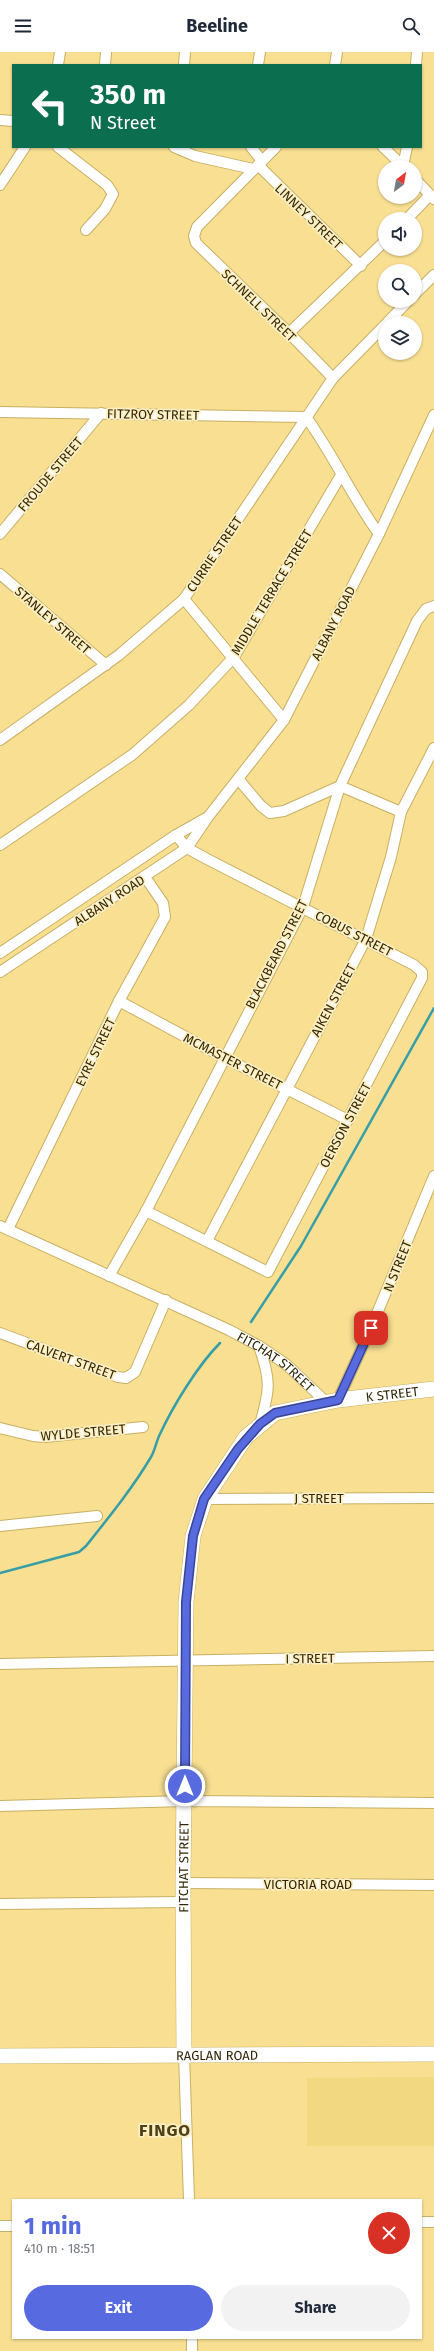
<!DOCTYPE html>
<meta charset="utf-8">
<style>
:root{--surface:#fff;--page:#f2f2f3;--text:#1f2937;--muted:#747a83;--accent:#576ae0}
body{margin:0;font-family:"Fira Sans",sans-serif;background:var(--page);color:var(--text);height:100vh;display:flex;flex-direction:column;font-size:15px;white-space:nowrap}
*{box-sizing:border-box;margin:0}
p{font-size:13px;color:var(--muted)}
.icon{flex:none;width:22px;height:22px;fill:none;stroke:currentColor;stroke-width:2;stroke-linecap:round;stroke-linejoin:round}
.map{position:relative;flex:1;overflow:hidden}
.sheet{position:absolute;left:12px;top:2147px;width:410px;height:140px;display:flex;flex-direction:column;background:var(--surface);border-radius:0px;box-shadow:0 1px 3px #0004}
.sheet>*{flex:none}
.hud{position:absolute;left:12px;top:12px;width:410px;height:84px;border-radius:0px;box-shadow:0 1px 3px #0004;background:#0b6e4f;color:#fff;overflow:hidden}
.needle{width:26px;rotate:31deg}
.tools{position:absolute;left:378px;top:108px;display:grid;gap:8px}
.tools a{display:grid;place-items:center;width:44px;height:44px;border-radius:50%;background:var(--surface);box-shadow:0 1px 3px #0004;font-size:20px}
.pin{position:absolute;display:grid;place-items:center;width:34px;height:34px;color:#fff;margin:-17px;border-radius:8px;box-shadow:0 2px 6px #0006}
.me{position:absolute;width:44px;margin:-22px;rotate:0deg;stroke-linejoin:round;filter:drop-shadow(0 0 3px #0008)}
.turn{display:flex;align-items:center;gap:14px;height:84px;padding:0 12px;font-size:18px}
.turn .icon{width:52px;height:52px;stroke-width:2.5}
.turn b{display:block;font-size:28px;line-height:34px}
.round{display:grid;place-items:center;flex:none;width:42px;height:42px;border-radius:21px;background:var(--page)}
.headline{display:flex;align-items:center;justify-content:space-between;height:68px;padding:0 12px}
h1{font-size:24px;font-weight:700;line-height:30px;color:var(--accent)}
.action{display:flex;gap:8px;margin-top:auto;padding:8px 12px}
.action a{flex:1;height:46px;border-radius:24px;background:var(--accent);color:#fff;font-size:16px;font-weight:700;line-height:46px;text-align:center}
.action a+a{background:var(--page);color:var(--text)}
header{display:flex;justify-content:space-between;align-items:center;height:52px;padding:0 12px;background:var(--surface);font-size:18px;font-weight:700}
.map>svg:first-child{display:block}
.built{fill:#f3d882}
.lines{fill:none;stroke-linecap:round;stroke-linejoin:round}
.stream{stroke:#379da6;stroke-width:2.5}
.street-casing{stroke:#c8b064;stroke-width:12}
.secondary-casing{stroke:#c8b064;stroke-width:16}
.street{stroke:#fff;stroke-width:10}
.secondary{stroke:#fff;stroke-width:15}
.route-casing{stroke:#394592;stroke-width:10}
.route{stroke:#576ae0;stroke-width:7}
.labels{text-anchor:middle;stroke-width:3.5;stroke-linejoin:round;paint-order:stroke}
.street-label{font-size:13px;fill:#312706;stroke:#fceec0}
.district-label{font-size:17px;font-weight:bold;letter-spacing:1px;fill:#4d4118;stroke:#fceec0}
</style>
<header><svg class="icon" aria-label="menu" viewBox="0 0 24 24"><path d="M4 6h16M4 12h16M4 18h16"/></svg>Beeline<svg class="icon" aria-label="search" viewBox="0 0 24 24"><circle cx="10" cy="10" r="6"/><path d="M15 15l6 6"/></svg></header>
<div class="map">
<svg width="434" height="2299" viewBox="0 0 434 2299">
<rect width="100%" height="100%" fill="#f8df92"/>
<polygon class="built" points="434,2025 434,2094 307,2094 307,2026"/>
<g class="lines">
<g class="stream">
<polyline points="251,1270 301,1194 434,956"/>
<path d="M0,1521L79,1500L86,1494C109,1465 132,1437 151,1405C155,1398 156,1390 160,1382C173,1354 198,1313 220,1291"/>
</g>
<defs>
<g id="street">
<polyline points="58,13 60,0"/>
<polyline points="105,13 106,0"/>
<polyline points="184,13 185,0"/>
<polyline points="258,13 260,0"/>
<polyline points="335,13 337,0"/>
<polyline points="416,13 417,0"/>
<polyline points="0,68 13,69"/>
<polyline points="58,95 107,133 113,142 105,157 86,178"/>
<polyline points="174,95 195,104 253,117"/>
<polyline points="251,95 262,109"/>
<polyline points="276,95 197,175 194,184 196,191 289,281 333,326"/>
<polyline points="383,95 404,115"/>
<polyline points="258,113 361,214"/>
<polyline points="403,114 407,95"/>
<polyline points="415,127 434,147"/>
<polyline points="0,133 25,95"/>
<polyline points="407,167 430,143"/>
<polyline points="415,242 434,223"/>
<polyline points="387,271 408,249"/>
<polyline points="289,281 385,189"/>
<path d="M0,360L306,365C333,402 352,445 379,482"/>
<polyline points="0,482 101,361"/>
<polyline points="0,522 106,613"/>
<polyline points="184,547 284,668"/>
<polyline points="0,688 119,603 184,547 333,326 385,273"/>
<polyline points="239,728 261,754 270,761 284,759 340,734 401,760"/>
<polyline points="0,793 132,703 189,653 234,605 341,423"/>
<polyline points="0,901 176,783 206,766"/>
<polyline points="0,920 187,796 208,765 284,668 379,482 434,363"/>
<polyline points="119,949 223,1005 348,1068"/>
<polyline points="146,1159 268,1220 422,926 422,920 414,913 207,807 187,796 176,783"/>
<path id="s1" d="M0,1174L229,1278L259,1294L287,1313L326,1350"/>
<polyline points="8,1177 119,949 165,865 163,851 145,825"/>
<polyline points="207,1189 366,887 391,805 401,760 434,696"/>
<polyline points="109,1224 146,1159 303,855 340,734 417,569 426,557 434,554"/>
<polyline points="0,1281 118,1325 126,1326 135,1320 166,1248"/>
<path d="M259,1294C271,1328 270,1338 260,1372"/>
<polyline points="338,1348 371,1276 434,1124"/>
<polyline points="0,1376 33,1384 45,1385 143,1375"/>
<polyline points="205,1447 434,1446"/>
<polyline points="0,1474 97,1464"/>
<polyline points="0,1612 434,1604"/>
<polyline points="0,1754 185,1749 434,1751"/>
<polyline points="183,1831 434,1833"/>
<polyline points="0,1852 183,1850"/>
<polyline points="184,2003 189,2148"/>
<polyline points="421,2170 434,2170"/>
<polyline points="0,2174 13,2174"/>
<polyline points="192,2286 192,2299"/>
</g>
<g id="secondary">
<path id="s2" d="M184,2003L183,1831L186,1550L193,1484L205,1447L246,1385L275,1361L338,1348L434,1337"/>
<path id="s3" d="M0,2004L434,2002"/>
</g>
</defs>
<use href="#street" class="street-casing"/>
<use href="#secondary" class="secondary-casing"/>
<use href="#street" class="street"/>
<use href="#secondary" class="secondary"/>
</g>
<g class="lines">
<defs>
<polyline id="route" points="185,1734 186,1550 193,1484 204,1447 238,1397 260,1372 275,1361 338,1348 371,1276"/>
</defs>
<use href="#route" class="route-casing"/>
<use href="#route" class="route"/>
</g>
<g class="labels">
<g class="street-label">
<text transform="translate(309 164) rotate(44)" y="5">LINNEY STREET</text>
<text transform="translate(259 253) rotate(44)" y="5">SCHNELL STREET</text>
<text transform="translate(153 362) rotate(1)" y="5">FITZROY STREET</text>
<text transform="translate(50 422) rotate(-50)" y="5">FROUDE STREET</text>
<text transform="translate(214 502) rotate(-56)" y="5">CURRIE STREET</text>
<text transform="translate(271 540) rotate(-59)" y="5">MIDDLE TERRACE STREET</text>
<text transform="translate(53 568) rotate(41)" y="5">STANLEY STREET</text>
<text transform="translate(333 571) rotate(-63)" y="5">ALBANY ROAD</text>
<text transform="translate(109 848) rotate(-33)" y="5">ALBANY ROAD</text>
<text transform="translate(354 881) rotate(27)" y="5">COBUS STREET</text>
<text transform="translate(276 902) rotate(-63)" y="5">BLACKBEARD STREET</text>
<text transform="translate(333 948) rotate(-62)" y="5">AIKEN STREET</text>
<text transform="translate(95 1000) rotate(-64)" y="5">EYRE STREET</text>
<text transform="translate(233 1009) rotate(27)" y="5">MCMASTER STREET</text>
<text transform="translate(345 1073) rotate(-62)" y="5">OERSON STREET</text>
<text transform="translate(397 1214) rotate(-68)" y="5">N STREET</text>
<text transform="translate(71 1307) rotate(20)" y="5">CALVERT STREET</text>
<text dy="5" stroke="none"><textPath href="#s1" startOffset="308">FITCHAT STREET</textPath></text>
<text dy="5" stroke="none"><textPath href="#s2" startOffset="789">K STREET</textPath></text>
<text transform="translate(83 1380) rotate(-5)" y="5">WYLDE STREET</text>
<text x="319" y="1451">J STREET</text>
<text transform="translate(310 1606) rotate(-1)" y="5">I STREET</text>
<text dy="5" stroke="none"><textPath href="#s2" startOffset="188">FITCHAT STREET</textPath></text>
<text x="308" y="1837">VICTORIA ROAD</text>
<text dy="5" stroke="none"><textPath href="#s3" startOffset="217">RAGLAN ROAD</textPath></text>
</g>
<g class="district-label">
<text x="165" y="2084">FINGO</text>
</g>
</g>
</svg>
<div class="tools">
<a><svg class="needle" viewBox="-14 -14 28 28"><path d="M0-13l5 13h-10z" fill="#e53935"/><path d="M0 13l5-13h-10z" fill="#747a83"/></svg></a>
<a><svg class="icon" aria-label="sound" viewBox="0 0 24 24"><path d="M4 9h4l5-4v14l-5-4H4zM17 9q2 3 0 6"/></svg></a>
<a><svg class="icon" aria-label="search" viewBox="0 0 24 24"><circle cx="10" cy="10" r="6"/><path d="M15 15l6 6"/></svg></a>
<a><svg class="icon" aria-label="layers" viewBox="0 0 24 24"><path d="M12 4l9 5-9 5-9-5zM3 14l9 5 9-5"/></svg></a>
</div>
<div class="pin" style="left:371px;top:1276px;background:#d93025"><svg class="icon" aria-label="arrive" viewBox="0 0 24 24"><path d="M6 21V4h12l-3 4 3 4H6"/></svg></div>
<svg class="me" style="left:185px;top:1734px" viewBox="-20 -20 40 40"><circle r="17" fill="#576ae0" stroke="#fff" stroke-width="3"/><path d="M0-11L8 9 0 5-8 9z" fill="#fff"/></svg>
<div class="hud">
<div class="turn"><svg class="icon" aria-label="left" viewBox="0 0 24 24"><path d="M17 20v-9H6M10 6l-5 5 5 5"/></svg><div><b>350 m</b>N Street</div></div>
</div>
<section class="sheet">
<div class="headline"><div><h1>1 min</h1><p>410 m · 18:51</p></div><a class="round" style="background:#d93025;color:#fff"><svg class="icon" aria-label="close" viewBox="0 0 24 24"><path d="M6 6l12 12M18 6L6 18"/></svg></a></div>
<div class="action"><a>Exit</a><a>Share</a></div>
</section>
</div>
